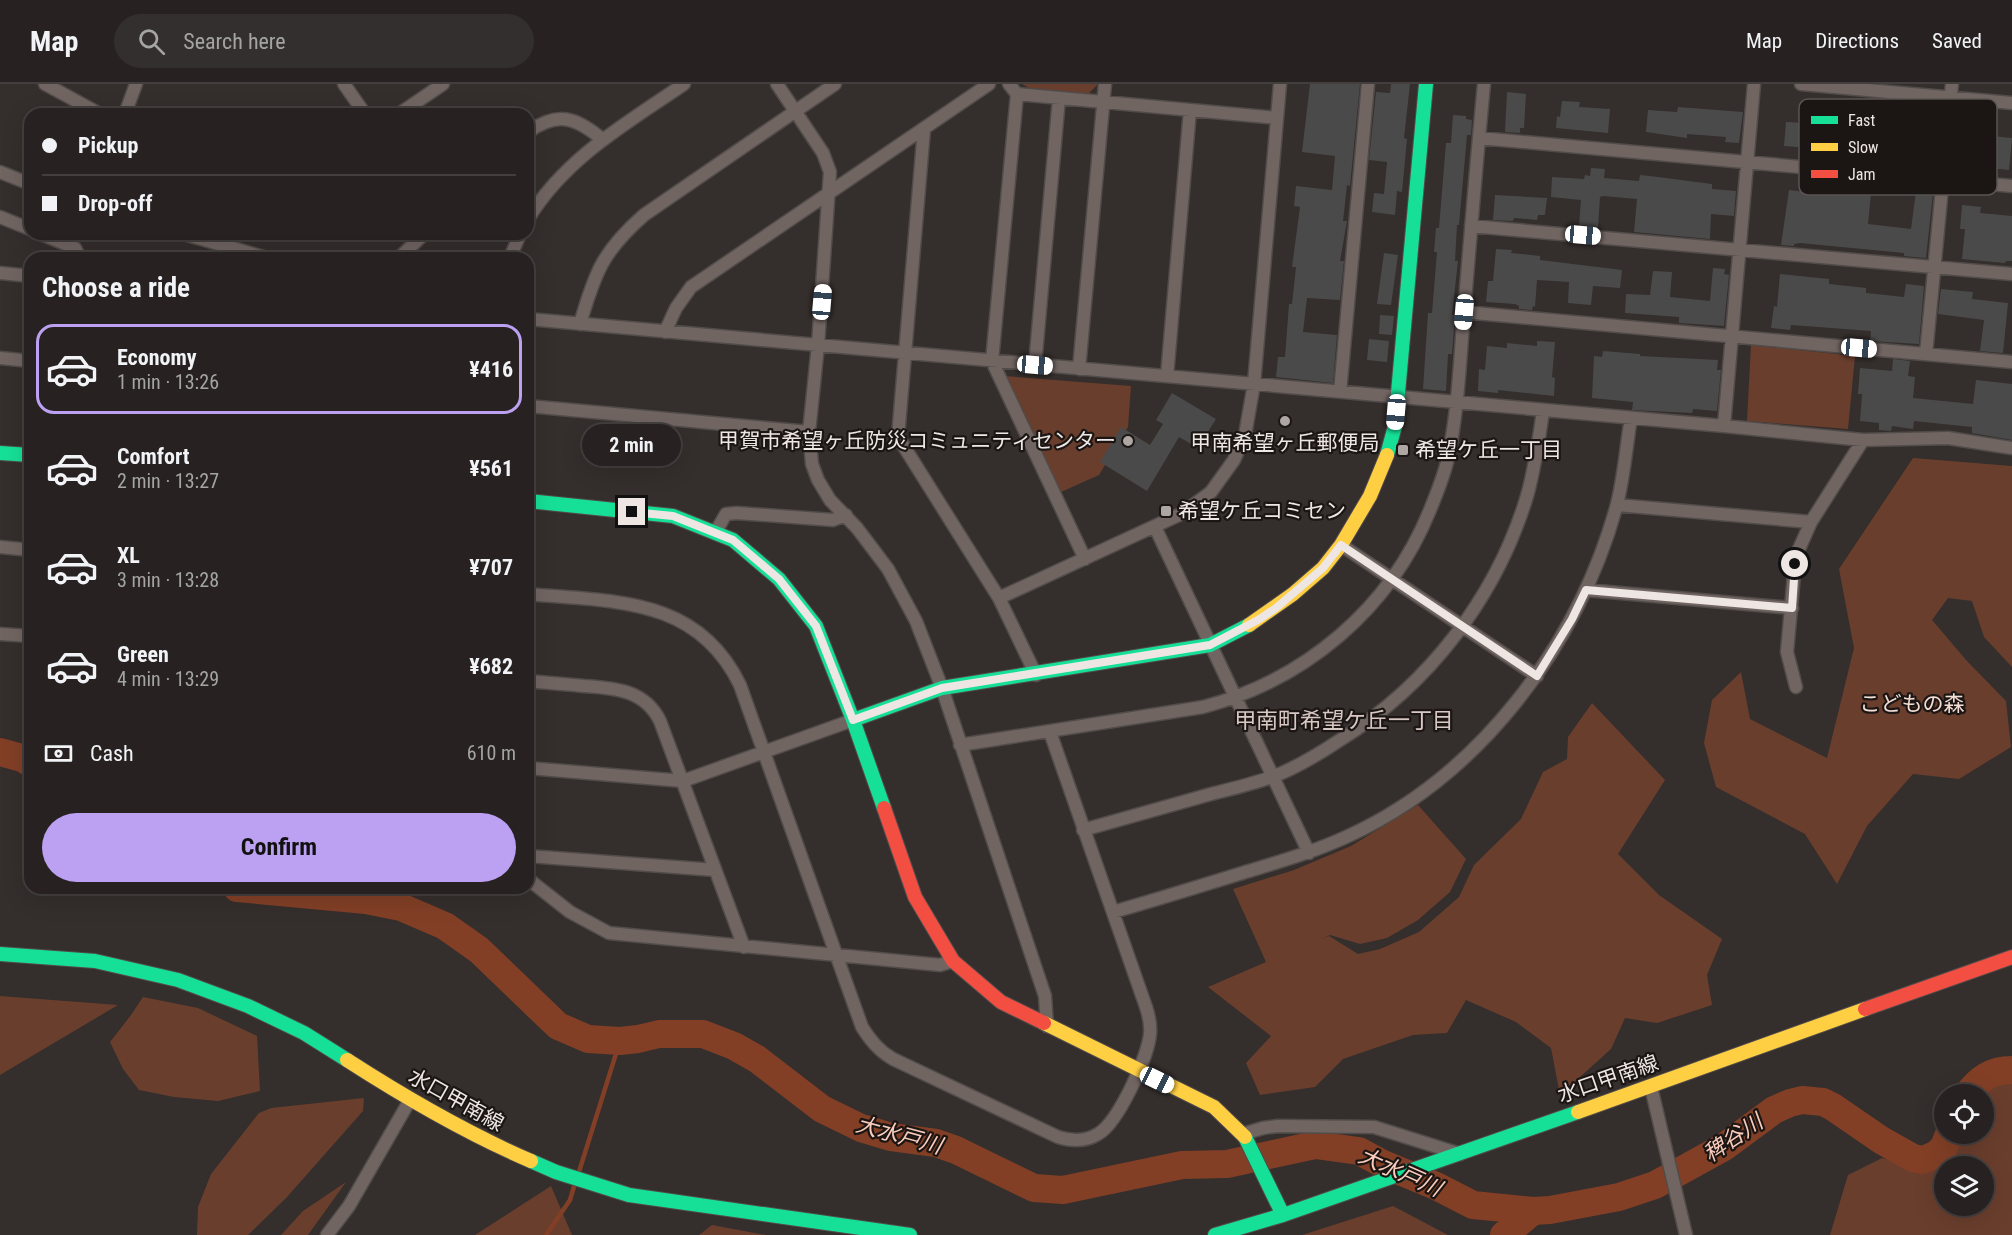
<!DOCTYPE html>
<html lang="en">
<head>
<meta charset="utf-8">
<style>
	:root { --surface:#272221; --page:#332f2e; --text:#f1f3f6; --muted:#a4a4a5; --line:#433f3f; --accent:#bca0f2 }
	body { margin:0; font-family:"Roboto Condensed","Noto Sans JP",sans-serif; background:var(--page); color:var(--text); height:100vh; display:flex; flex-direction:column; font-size:22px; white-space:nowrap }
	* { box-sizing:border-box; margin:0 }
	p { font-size:20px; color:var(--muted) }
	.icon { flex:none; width:33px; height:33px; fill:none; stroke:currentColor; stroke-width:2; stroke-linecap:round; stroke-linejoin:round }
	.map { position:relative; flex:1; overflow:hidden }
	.side { position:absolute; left:24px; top:168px; width:510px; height:642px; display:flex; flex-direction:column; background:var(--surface); border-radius:18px; box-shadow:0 6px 24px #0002,0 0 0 2px var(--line) }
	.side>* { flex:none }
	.top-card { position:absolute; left:24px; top:24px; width:510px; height:132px; border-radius:18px; box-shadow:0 6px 24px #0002,0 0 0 2px var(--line); display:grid; align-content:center; height:132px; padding:0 18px; background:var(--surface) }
	.buttons { position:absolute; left:1934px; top:1000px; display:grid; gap:12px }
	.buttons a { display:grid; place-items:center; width:60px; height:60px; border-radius:50%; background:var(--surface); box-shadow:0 6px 24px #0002,0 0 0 2px var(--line); font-size:30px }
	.end { position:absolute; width:27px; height:27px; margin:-14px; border:8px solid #eee6e3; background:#111; box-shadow:0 0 0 3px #111 }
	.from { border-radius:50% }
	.bubble { position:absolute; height:42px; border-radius:21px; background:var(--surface); box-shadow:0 6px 24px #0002,0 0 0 2px var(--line); font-size:20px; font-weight:700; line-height:42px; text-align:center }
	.car { position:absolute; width:18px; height:36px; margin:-18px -9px; border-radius:8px; box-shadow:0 0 4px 2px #0007; background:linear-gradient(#fff 24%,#345 0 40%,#fff 0 76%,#345 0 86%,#fff 0) }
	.top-card b { display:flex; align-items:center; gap:21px; height:57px; font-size:22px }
	.top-card b+b { border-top:2px solid var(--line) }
	.top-card i { width:15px; height:15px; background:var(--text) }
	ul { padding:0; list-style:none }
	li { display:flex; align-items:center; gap:18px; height:90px; margin:0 12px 9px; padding:0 6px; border:3px solid transparent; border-radius:18px }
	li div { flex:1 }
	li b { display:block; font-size:22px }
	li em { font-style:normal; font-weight:700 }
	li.selected { border-color:var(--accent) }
	li>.icon { width:54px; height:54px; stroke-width:1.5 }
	h2 { padding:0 18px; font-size:27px; line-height:72px }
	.pay { display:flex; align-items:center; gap:15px; height:66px; padding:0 18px; font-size:22px }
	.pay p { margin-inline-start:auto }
	.button { display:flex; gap:12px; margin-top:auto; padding:12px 18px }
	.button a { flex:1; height:69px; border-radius:36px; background:var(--accent); color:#111; font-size:24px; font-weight:700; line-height:69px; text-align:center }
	header { display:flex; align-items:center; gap:36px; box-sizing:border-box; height:84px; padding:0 30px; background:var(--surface); border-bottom:2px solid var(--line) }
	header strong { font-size:28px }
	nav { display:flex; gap:33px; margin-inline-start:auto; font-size:21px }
	.search { width:420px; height:54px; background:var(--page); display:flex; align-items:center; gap:15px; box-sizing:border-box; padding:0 21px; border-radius:33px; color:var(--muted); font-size:22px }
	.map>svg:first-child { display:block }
	.green { fill:#6a3e2d; fill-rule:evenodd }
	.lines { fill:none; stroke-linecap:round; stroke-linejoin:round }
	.stream { stroke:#823f26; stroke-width:4.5 }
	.river { stroke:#823f26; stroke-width:28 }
	.building { fill:#4b4a4b }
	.street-casing { stroke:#514c4a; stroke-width:15 }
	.fast-casing { stroke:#514c4a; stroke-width:16 }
	.slow-casing { stroke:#514c4a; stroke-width:16 }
	.jam-casing { stroke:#514c4a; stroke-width:16 }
	.street { stroke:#716562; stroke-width:12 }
	.fast { stroke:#16e098; stroke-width:14 }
	.slow { stroke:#ffcf43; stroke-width:14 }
	.jam { stroke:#f24e42; stroke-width:14 }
	.route { stroke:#eee6e3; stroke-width:8 }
	.poi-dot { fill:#ada6a3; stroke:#1b1614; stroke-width:2 }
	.labels { text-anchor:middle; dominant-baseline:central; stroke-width:4.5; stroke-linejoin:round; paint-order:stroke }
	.poi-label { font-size:21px; fill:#eee6e3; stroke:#1b1614; text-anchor:start }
	.park-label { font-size:21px; fill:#f3ddd4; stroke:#1b1614 }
	.street-label { font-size:21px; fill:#eee6e3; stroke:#1b1614 }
	.neighbourhood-label { font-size:22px; fill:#d8c8c3; stroke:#1b1614 }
	.water-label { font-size:22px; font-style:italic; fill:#f9ccbc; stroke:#1b1614 }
	.key { fill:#1b1614; stroke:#5a5452; stroke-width:1.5 }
	.key-label { font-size:16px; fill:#eee6e3 }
</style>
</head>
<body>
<header>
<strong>Map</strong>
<div class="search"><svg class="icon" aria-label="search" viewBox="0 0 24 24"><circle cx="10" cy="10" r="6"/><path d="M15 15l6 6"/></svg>Search here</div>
<nav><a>Map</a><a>Directions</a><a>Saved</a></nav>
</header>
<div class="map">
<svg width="2012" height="1151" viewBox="0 0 2012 1151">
	<rect width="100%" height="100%" fill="#342e2c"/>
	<path class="green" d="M1022,0h76l-10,10 -59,-6z
		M1751,261l104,11 -7,73 -101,-8z
		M1004,292l127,10 -3,41 -29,48 -38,17z
		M1913,374l99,8v201l-28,-30 -12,-36 -24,-3 -16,22 35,41 39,40 5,46 -52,32 -46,-5 -46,52 -30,58 -32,-50 -89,-47 -12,-44 8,-43 29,-28 9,47 77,39 27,-110 -15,-79z
		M1592,619l73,77 -47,74 41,41 63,44 -15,36 5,30 -55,18 -32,-5 -14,31 -51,46 -9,-47 -35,-26 -50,-22 -19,33 -34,2 -70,24 -28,28 -55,8 -14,-32 25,-27 -63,-49 58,-25 -33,-73 61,-19 57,-24 67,-41 48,54 -16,33 -32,28 -31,18 -27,6 -30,-9 -9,4 8,-3 29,18 22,-5 39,-17 40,-35 15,-32 47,-46 22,-47 24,-13 1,-22z
		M0,912l118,9 -118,70z
		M143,913l55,11 59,28 3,55 -42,10 -44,-4 -35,-7 -16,-21 -13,-27 21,-27z
		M2012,973v178h-182l18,-60 34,-17 43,11 35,-30 3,-5h20v-39h-3zM1944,1083h39v39h-39z
		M364,1014l-1,13 -76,86 -39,38h-51l1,-28 13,-33 48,-61 12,-5z
		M346,1098l-38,53h-27l22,-24z
		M551,1102l21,49h-97z
		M1393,1122l55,29h-146z
		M712,1141l54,10h-67z"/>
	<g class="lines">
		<path class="stream" d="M578,1091l42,-134
			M546,1151l24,-35 5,-17"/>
		<path class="river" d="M0,668l22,6 8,5
			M237,804l129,12 35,7 44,19 34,24 79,76 30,13 32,2 18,-2 21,-5h44l31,12 23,13 65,50 39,19 30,9 45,6 20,7 78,38 29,2 119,-25 45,-1 88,-19 44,6 24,13 53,22 37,19 60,6 17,-1 69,-13 36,-12 69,-38 50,-37 16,-7 12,-3 21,2 10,5 48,33 32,18 10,2 14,-6 7,-7 5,-13
			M1967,1011c12,-16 24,-25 45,-25
			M1504,1151l29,-24"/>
	</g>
	<path class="building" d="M1310,0h50l-10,102 -3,-1 -4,36h4l-7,40h4l-4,39 -33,-2 -4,34 34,3 -4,48 -57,-6 2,-20h7l4,-53h3l4,-37h-4l8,-60 -6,-1 2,-20 36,4 3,-34 -33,-4z
		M1391,0h19l-6,54 3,1 -5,53 -5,-1 -2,24 -23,-3 2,-19 10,1 3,-32 -18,-2 7,-68 14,1z
		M1507,8l19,2 -2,34h-4v5l-15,-1z
		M1562,17l18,1 -1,5 31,2 -2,24 -52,-5 1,-12 3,1z
		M1678,23l65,5 -4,31 -14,-1 1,-5 -39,-3v4l-41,-6 2,-22 29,2z
		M1453,31l13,1v3l6,1 -1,15h-4l-8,90h-2l-2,36h3l-6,54h3l-3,39h-4l-2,37 -23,-2 5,-76h4l5,-61h-3l2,-24h3l7,-85h5z
		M1786,38l20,1 -1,9 34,3v-6l47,2v5h5l-2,23 -10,-1v5l-70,-7 1,-8 -26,-2z
		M1992,52l20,2 -3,32 -28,-3 -1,4 -18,-2 3,-30 26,2z
		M1591,84l14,1 -1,9 35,3 1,-6 18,2 54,7v5l24,2 -2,25 -23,-2 -1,25 -76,-7 3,-33 -34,-3 -3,1 -2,31 -19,-2 2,-26 -30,-3 1,-20 32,2 1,-4 5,1z
		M1789,106l32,4v-3l33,3v-3l17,2 -3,31 43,5 5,-38 17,2 -7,65 -22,-2v-3l-104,-10 -6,1v2l-13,-1z
		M1495,111l52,3 -2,17h-7l-1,5 -23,-2 -1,3 -20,-1z
		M1962,121l19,2 -1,6 32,3v45h-6l-1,2 -43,-4 3,-30h-5z
		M1496,165l16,1 -1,3 29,3v4l82,10 -2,18 -27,-2 -2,19 -23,-2 1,-21 -32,-2 -2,27 -2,-1 -1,4 -13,-1v-3l-4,-2 -29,-2 2,-21h5z
		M1384,169l14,2 -7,50 -14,-1z
		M1713,184l12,1 -1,5 5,1 -5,51 -45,-3v-6l-54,-4 1,-19 24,1 3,-24 19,1 -2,25 40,4z
		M1780,190l49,5v5l37,4v5l38,4 2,-13 18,2 -5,58 -49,-3 1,-10 -80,-6 -1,5 -19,-2 3,-22 3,1z
		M1941,205l32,3 -1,7 36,4 -5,50 -23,-2 4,-31 -46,-6z
		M1380,231l14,1 -2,19 -13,-1z
		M1369,255l20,2 -2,21 -20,-2z
		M1537,257l18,1 -3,35 3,1 -1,18 -56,-6v3l-20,-2 1,-22 6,1 2,-24 20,2v-5l30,3z
		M1603,267l37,3v2l78,4 -1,10h4l-4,41 -24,-2 -1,4 -60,-3 1,-8 -41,-4 2,-42 8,1z
		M1893,275l17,2 -2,15 7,1 -2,21 60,6 3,-24 36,4v56l-40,-7v-6l-58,-6 -1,8 -21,-3 -1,5 -12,-1v-7l-19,-2 2,-27h-4l2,-26 32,3z
		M1172,309l44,26 -18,29 -19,-11 -32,54 -47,-29 21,-35 29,18 13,-21 -7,-4z"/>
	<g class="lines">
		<g class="street-casing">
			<path id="street" d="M45,0l55,30
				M344,0l21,30
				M777,0l46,69 7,19 -12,173 -9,87 3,32 6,16 12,20 27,28 31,41 28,52 26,67 103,308 2,30
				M1009,0l8,10 260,24
				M1801,0l211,19
				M1017,10l-25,267 93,198
				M125,30l11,-30
				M399,30l44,-30
				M924,45l-26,308 101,161 37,77
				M528,48c30,-21 48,-15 75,8
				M1479,54l533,48
				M0,88l30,12
				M0,133l30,12
				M528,135c37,-61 99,-96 156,-135
				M1471,142l541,48
				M41,150l34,14 5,10
				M184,150l83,24
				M399,174l25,-24
				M510,174l10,-24
				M0,189l30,3
				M1464,228l548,50
				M528,235l1196,107 139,14 85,-2 64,10
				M580,240c15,-52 23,-73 64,-109l191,-131
				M665,248l11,-24 15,-21 298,-203
				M1926,270l26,-270
				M0,274l30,3
				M1035,281l24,-267
				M1079,285l26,-285
				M1167,292l23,-266
				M1340,308l28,-308
				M528,322l281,26
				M1724,342l30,-342
				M1617,421l194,17
				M1155,443l154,326
				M715,449l11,-19 11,-1 96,7 13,-5
				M1341,461l196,131
				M0,463l30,3
				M1586,506l206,18
				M528,510c85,8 169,2 212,91l122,342c9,14 17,24 31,32l165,78c13,4 27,5 40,-3 20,-11 50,-77 52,-100 1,-10 -1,-18 -4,-27l-96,-275
				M999,514l182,-84 30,-22 23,-32 11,-25 9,-51 26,-300
				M0,550l30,2
				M528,597c19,2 37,3 56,5 31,2 61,4 76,35l84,226
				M1796,603l-9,-35 8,-88 4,-15 12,-27 52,-82
				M960,661l243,-38c102,-27 187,-98 227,-197 7,-17 14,-34 18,-52 11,-51 12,-105 17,-157 6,-72 12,-145 19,-217
				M528,684l155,13 170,-61
				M1083,746c43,-12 85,-24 128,-36 20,-5 41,-10 61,-17 24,-9 47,-23 68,-37 89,-55 157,-144 187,-244 8,-28 12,-57 16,-85
				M528,772l187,14
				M528,795l42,33 39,21 331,32 13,-4
				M1113,828c42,-12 84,-25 126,-38 36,-11 72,-21 107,-37 133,-60 231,-191 270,-329 8,-29 10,-61 15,-90
				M1651,1003l35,148
				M1243,1050l20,-6 15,-2 96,1 86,27
				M327,1151l22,-29 61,-106"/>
		</g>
		<g class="fast-casing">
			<path id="fast" d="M0,369l30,2
				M1387,371l8,-29 31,-342
				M528,417l145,15 60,24 46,39 37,47 37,94 31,88
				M853,636l89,-32 268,-43 39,-20
				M0,870l95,7 83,19 70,26 56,27 43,27
				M1245,1053l38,78
				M531,1077l25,11 73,23 281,40
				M1215,1151l68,-20 295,-103"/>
		</g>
		<g class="slow-casing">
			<path id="slow" d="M1249,541l44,-31 30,-26 18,-23 29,-49 17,-41
				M1044,939l170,84 31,30
				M347,976c59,38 119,73 184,101
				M1578,1028l287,-103"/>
		</g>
		<g class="jam-casing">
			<path id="jam" d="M884,724l31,89 38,64 48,41 43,21
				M1865,925l147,-52"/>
		</g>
		<use href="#street" class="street"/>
		<use href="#fast" class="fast"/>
		<use href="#slow" class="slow"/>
		<use href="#jam" class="jam"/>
	</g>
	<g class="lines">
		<path class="route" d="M632,428l41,4 60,24 46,39 37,47 37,94 89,-32 268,-43 48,-25 18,-12 47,-40 18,-23 196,131 35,-57 14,-29 206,18 3,-44"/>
	</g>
	<g class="poi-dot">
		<circle cx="1285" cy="337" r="6"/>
		<circle cx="1128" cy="357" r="6"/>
		<rect x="1397" y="360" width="12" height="12" rx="3"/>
		<rect x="1160" y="421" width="12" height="12" rx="3"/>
	</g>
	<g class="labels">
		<g class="poi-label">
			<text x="1116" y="357" text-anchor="end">甲賀市希望ヶ丘防災コミュニティセンター</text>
			<text x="1285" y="359" text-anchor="middle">甲南希望ヶ丘郵便局</text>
			<text x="1415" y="366">希望ケ丘一丁目</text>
			<text x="1178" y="427">希望ケ丘コミセン</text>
		</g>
		<g class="park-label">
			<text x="1912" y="620">こどもの森</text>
		</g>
		<g class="street-label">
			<text transform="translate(1608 995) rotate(-19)">水口甲南線</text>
			<text transform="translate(456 1016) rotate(29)">水口甲南線</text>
		</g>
		<g class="neighbourhood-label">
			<text x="1344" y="636">甲南町希望ケ丘一丁目</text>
		</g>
		<g class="water-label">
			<text transform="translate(899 1051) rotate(15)">大水戸川</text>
			<text transform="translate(1733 1054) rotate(-34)">稗谷川</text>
			<text transform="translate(1400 1088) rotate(24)">大水戸川</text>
		</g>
	</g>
	<rect x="1799" y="15" width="198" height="96" rx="9" class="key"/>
	<rect x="1811" y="32" width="27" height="8" fill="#16e098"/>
	<rect x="1811" y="59" width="27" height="8" fill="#ffcf43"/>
	<rect x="1811" y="86" width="27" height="8" fill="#f24e42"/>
	<g class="key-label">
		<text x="1848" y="42">Fast</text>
		<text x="1848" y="69">Slow</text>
		<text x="1848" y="96">Jam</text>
	</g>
</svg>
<div class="buttons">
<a><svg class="icon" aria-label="locate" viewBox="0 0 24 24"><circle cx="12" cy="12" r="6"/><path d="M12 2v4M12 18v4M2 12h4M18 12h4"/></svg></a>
<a><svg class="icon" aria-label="layers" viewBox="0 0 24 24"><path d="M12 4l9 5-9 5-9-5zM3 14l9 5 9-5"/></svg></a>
</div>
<i class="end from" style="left:1795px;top:480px"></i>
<i class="end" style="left:632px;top:428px"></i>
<div class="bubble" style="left:582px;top:340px;width:99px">2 min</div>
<i class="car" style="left:1583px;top:151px;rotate:95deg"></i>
<i class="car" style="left:822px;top:218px;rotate:5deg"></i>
<i class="car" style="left:1464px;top:228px;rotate:185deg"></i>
<i class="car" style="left:1859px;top:264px;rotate:95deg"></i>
<i class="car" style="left:1035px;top:281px;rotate:95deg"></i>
<i class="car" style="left:1396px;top:328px;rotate:185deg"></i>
<i class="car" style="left:1157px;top:996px;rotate:116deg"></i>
<div class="top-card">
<b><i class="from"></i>Pickup</b>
<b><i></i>Drop-off</b>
</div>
<section class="side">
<h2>Choose a ride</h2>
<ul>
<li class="selected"><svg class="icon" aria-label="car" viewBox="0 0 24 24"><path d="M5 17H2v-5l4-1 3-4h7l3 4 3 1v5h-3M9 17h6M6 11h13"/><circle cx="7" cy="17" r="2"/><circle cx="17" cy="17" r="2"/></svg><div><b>Economy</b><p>1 min · 13:26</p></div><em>¥416</em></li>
<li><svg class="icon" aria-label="car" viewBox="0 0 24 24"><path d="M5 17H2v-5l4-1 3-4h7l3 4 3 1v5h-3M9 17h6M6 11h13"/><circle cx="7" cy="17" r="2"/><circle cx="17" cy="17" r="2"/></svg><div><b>Comfort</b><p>2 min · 13:27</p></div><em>¥561</em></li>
<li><svg class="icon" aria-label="car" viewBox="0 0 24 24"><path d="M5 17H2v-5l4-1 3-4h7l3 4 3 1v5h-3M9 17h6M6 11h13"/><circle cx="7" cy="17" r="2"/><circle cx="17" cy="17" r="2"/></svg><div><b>XL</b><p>3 min · 13:28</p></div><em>¥707</em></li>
<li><svg class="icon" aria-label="car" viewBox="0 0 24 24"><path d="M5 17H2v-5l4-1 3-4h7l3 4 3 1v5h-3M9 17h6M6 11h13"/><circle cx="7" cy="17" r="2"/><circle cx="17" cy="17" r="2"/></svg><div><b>Green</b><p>4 min · 13:29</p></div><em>¥682</em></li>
</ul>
<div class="pay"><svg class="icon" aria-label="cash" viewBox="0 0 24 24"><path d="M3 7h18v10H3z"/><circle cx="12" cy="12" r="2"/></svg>Cash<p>610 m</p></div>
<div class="button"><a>Confirm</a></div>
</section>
</div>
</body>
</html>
